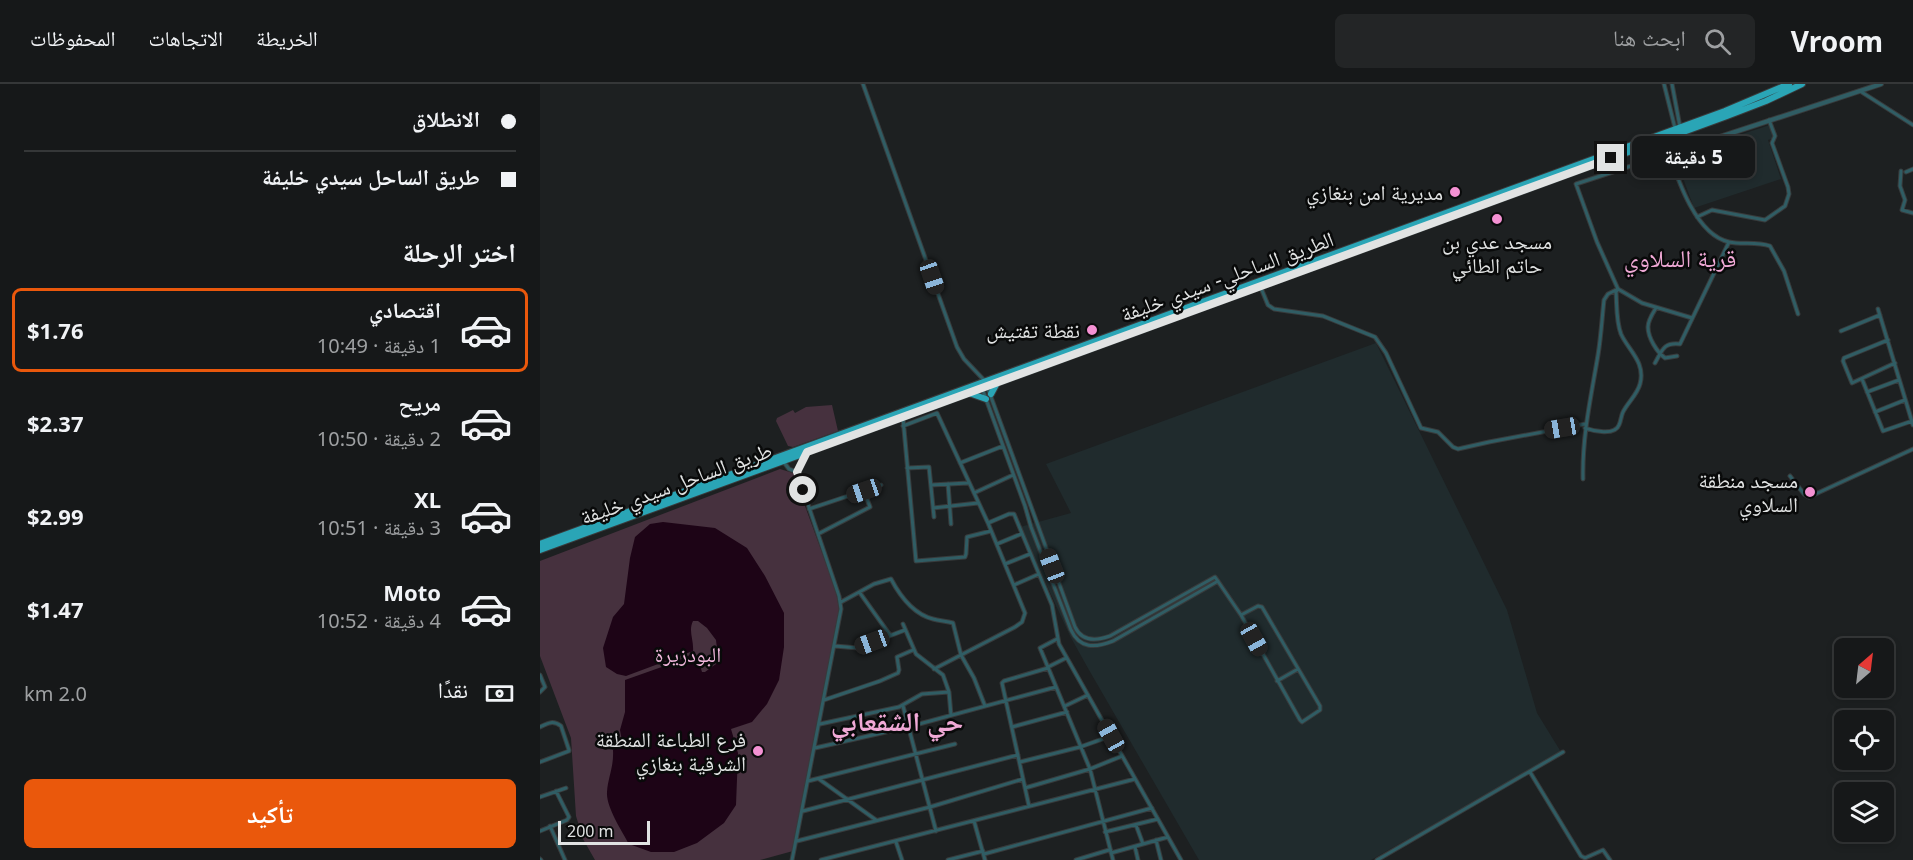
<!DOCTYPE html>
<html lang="ar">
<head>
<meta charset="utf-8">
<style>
	:root { --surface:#161819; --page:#232526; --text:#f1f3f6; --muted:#9ea0a2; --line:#353738; --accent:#ea580c }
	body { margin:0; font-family:"Noto Sans","Noto Naskh Arabic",sans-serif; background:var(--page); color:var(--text); direction:rtl; height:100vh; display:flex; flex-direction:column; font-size:22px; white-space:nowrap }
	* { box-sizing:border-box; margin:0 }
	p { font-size:20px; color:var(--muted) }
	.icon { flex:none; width:33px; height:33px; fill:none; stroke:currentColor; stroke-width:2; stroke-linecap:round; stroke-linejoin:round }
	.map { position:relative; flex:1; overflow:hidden; direction:ltr }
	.drawer { display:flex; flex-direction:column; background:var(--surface); width:540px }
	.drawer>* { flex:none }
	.guide { display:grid; align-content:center; height:132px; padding:0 24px; background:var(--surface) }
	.needle { width:39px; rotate:28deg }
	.controls { position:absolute; left:1294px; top:554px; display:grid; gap:12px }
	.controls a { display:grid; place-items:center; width:60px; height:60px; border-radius:9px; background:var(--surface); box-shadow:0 3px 9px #0003,0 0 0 2px var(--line); font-size:30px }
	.scale { position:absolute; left:18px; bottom:15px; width:92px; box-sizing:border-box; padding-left:6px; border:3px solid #e1e3e3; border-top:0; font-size:16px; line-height:21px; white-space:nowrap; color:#e1e3e3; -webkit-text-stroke:4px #090a0a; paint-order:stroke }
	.end { position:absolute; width:27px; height:27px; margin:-14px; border:8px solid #e1e3e3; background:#111; box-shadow:0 0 0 3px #111 }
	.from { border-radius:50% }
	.bubble { position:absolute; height:42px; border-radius:9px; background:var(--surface); box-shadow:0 3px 9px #0003,0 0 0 2px var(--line); font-size:20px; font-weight:700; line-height:42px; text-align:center; direction:rtl }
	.car { position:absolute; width:18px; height:36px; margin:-18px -9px; border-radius:8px; box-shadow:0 0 4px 2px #0007; background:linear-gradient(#222 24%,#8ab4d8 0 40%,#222 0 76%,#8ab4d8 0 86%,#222 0) }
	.guide b { display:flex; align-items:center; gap:21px; height:57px; font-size:22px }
	.guide b+b { border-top:2px solid var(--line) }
	.guide i { width:15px; height:15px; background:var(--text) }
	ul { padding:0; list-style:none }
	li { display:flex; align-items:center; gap:18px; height:84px; margin:0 12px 9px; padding:0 12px; border:3px solid transparent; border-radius:9px }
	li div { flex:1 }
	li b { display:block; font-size:22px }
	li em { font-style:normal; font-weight:700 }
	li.selected { border-color:var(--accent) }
	li>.icon { width:54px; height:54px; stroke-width:1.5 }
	h2 { padding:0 24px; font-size:27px; line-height:72px }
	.pay { display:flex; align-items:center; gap:15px; height:66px; padding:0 24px; font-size:22px }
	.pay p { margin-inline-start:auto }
	.button { display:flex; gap:12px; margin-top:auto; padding:12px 24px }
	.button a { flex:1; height:69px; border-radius:9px; background:var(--accent); color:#fff; font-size:24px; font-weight:700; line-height:69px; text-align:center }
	header { display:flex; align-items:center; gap:36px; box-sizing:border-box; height:84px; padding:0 30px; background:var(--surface); border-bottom:2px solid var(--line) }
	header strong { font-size:28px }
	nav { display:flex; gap:33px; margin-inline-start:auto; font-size:21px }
	.search { width:420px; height:54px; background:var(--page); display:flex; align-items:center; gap:15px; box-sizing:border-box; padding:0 21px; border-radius:9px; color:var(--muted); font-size:22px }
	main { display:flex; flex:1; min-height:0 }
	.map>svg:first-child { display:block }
	.built { fill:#202b2d }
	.green { fill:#46313e }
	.water { fill:#1d0416 }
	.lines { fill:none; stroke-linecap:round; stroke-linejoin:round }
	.minor-casing { stroke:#383b3c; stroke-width:5 }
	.tertiary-casing { stroke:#383b3c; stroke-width:6 }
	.trunk-casing { stroke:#383b3c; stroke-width:8 }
	.minor { stroke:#305d64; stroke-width:3 }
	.tertiary { stroke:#305d64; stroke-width:4 }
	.trunk { stroke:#2aa5b6; stroke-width:6 }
	.route { stroke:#e1e3e3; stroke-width:8 }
	.poi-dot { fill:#f491d3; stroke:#090a0a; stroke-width:2 }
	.labels { text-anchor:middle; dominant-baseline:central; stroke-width:5; stroke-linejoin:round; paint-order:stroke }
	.poi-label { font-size:21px; fill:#e1e3e3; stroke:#090a0a; text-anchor:end }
	.street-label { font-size:21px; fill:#e1e3e3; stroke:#090a0a }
	.park-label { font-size:21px; fill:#f1b7dc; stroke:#090a0a }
	.quarter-label { font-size:24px; fill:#f0a9d6; stroke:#090a0a }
	.district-label { font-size:27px; font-weight:bold; fill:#f0a9d6; stroke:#090a0a }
</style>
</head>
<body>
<header>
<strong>Vroom</strong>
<div class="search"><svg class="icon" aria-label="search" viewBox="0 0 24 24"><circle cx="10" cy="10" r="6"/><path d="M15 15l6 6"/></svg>ابحث هنا</div>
<nav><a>الخريطة</a><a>الاتجاهات</a><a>المحفوظات</a></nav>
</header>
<main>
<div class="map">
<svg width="1373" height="776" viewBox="0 0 1373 776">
	<rect width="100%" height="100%" fill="#1d2021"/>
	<path class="built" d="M1230,41l4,13 -6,2 13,39 -87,29 -19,-52z
		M836,259l131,267 30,103 24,39 -190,108h-172l-110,-190 -19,-34 -50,-109 51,-14 -25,-49z"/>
	<path class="green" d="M292,321l6,26 -45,16 -5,-1 -12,-25 1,-3 16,-8 2,3 11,-6z
		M240,385l13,4 43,118 3,18 -46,242 -33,9h-165l-12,-21 -7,-23 -5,-78 -31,-82v-95z"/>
	<path class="water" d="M123,438l52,6 32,20 18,28 19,37v34l-5,33 -12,24 -15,18 -21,7 7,24 -2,52 -12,18 -27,20 -23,9h-23l-22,-8c-7,-13 -23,-37 -22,-52 1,-15 7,-25 6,-42l9,-9 -2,-11 5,-18v-32l48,-17 19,-9 6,5 4,13h3l11,-8 2,-7 -2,-17 -9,-12 -9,-7h-5c-5,10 1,19 0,30l-67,25 -9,-2 -11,-7 -3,-19 10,-31 11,-13 6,-46 5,-21 15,-13z"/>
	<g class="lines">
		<g class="minor-casing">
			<path id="minor" d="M323,0l94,263 7,12 20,21
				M1124,0l11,44
				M1132,0l8,43
				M1320,7l53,34
				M1129,69c9,27 27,82 60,89 13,3 27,-1 41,4l14,25 14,43
				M1361,87l-1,15 5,14 -3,10 11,3
				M1366,88l7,-3
				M1157,133l15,-7 53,10 20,-14 4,-12 -1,-7 -16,-44 3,-7 -6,-16
				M721,204l7,17 6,4 49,7 52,21 11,16 35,75 17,4 15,15 5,2 31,-7 96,-18
				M1078,205l24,14 50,15
				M1116,224c-3,5 -8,12 -8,19 0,11 9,25 17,31l12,-2
				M1338,225l35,116
				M1301,247l39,-16
				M1348,256l-44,18 -1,3 9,22 43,-20
				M1115,279c7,-12 8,-21 25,-19l49,-102
				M1322,295l21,52 29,-10
				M447,302l88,241c7,15 21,14 35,9l105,-59 26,38 59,105 2,2 18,-12v-4l-58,-99 -4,-1 -17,9
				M442,304l43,118 6,21 40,103c9,19 24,18 42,11l105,-60
				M1327,308l32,-12
				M1335,328l30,-12
				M363,334l13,143 49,-4 1,-3 1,-17 24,-6
				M363,342l34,-13 51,110 37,90 -3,9 -7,5 -81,42
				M1045,344c8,3 30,8 34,-3 2,-4 2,-9 4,-13 5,-10 14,-17 17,-28 6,-22 -12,-34 -19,-50 -5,-13 -4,-28 -5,-42l2,-3 -21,-47 -21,-58 110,-36
				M243,377l6,8 8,3
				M420,379l43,-17
				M367,384l22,-1 5,50
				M1250,392l14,18 5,3 104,-48
				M1043,395c-1,-43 8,-82 15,-124 3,-18 4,-37 6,-55l4,-6 8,-4
				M408,400l3,40
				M391,401l37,-2
				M434,409l39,-18
				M393,424l45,-5
				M269,425l72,-24
				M448,439l21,-9h5l38,91 7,39 122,216
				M278,450l52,-27 -6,-16
				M457,460l24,-10
				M465,480l25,-10
				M474,501l25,-11
				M320,509l30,42
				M301,518l33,-18 17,-5c9,17 22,35 42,40 7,2 13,2 20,4l8,32 13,23 11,28
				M363,540l13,30 27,21 6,17 2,23
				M517,555l-17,9 50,121 23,91
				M295,562l23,2 47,-18
				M508,583l18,-9
				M0,591l5,12 -5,5
				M737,597l21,-12
				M284,616l56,-19 18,-8 1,-3 -2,-13 16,-7
				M363,622l33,125
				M525,622l23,-11
				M280,640l79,-17 23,-13 27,-2
				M0,643c8,-4 13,-7 21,-1l8,24v1l-29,11
				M472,643l55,-15
				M275,664l93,-21 148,-40
				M480,678l60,-15 31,-11
				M990,688l51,84 4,2 18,-8 7,10
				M279,695l57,41
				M268,697l147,-37
				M485,704l65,-19 32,-13
				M0,713l26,-9
				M489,722l-27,-123 2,-2 44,-13
				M263,727l215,-56
				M434,737l11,39
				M596,741l7,19
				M10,742l15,34
				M0,747l27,-11 2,-3 -13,-26
				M565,748l53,-13
				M616,756l5,20
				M257,757l133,-34 93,-28
				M356,758l6,18
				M595,763l3,13
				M571,769l57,-16
				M444,770l168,-46
				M0,775l1,1
				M252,776l49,-251 -2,-13 -42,-124 8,-16
				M281,776l314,-81
				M408,776l35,-9
				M536,776l33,-10
				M837,776l186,-108"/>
		</g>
		<g class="tertiary-casing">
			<path id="tertiary" d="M1141,48l5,16 195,-64"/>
		</g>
		<g class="trunk-casing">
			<path id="trunk" d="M1132,51l10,7
				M429,309l17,6
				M451,310l6,-11
				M0,460l1185,-433 64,-27
				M0,466l1187,-434 39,-15 36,-17"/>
		</g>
		<use href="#minor" class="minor"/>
		<use href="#tertiary" class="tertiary"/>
		<use href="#trunk" class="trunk"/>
	</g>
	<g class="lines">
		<path class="route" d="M263,406l-6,-18 10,-20 804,-294"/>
	</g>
	<g class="poi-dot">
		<circle cx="915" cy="108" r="6"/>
		<circle cx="957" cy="135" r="6"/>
		<circle cx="552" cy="246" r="6"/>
		<circle cx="1270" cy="408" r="6"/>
		<circle cx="218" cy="667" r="6"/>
	</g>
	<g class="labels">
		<g class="poi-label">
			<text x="903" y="108">مديرية امن بنغازي</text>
			<text x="957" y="157" text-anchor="middle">مسجد عدي بن<tspan x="957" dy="24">حاتم الطائي</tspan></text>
			<text x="540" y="246">نقطة تفتيش</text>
			<text x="1258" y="396">مسجد منطقة<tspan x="1258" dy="24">السلاوي</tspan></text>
			<text x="206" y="655">فرع الطباعة المنطقة<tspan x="206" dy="24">الشرقية بنغازي</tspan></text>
		</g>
		<g class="street-label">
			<text transform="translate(687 192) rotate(-20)">الطريق الساحلي- سيدي خليفة</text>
			<text transform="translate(136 399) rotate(-20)">طريق الساحل سيدي خليفة</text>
		</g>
		<g class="park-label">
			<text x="148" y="570">البودزيرة</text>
		</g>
		<g class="quarter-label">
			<text x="1140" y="173">قرية السلاوي</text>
		</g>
		<g class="district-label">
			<text x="357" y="636">حي الشقعابي</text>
		</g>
	</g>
</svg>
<div class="controls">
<a><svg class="needle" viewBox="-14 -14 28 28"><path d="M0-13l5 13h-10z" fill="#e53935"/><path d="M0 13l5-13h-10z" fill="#9ea0a2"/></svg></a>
<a><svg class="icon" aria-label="locate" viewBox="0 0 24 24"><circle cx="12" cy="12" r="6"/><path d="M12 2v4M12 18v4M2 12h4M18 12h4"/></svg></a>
<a><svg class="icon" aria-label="layers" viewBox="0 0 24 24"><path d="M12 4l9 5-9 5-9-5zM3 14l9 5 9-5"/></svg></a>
</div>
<div class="scale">200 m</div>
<i class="end from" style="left:263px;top:406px"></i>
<i class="end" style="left:1071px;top:74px"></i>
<div class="bubble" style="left:1092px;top:52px;width:123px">5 دقيقة</div>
<i class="car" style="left:392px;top:193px;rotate:161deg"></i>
<i class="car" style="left:1022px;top:344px;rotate:260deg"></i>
<i class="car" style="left:324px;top:407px;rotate:251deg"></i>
<i class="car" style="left:512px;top:482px;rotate:339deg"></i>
<i class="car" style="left:714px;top:555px;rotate:151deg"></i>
<i class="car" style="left:332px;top:558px;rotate:250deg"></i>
<i class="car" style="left:571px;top:652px;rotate:331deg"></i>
</div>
<section class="drawer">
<div class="guide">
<b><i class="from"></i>الانطلاق</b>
<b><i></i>طريق الساحل سيدي خليفة</b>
</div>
<h2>اختر الرحلة</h2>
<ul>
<li class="selected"><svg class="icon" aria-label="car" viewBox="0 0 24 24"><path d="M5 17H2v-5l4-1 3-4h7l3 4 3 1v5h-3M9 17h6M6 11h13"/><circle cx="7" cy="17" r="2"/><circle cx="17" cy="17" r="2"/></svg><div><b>اقتصادي</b><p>1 دقيقة · 10:49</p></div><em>$1.76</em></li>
<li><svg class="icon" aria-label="car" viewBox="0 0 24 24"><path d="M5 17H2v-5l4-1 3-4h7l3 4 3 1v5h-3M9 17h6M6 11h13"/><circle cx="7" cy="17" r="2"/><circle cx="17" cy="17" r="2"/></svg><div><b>مريح</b><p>2 دقيقة · 10:50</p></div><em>$2.37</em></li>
<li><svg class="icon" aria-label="car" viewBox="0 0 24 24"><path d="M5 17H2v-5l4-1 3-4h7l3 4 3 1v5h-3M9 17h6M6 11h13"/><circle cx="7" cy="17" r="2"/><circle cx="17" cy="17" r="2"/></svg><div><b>XL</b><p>3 دقيقة · 10:51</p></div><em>$2.99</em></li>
<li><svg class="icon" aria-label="car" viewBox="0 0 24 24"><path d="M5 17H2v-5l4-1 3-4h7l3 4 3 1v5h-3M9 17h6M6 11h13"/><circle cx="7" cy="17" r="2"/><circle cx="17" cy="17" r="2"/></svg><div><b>Moto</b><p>4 دقيقة · 10:52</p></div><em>$1.47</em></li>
</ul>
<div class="pay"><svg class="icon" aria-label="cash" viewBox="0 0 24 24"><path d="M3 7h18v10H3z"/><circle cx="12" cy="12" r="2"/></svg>نقدًا<p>2.0 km</p></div>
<div class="button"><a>تأكيد</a></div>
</section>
</main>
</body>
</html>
